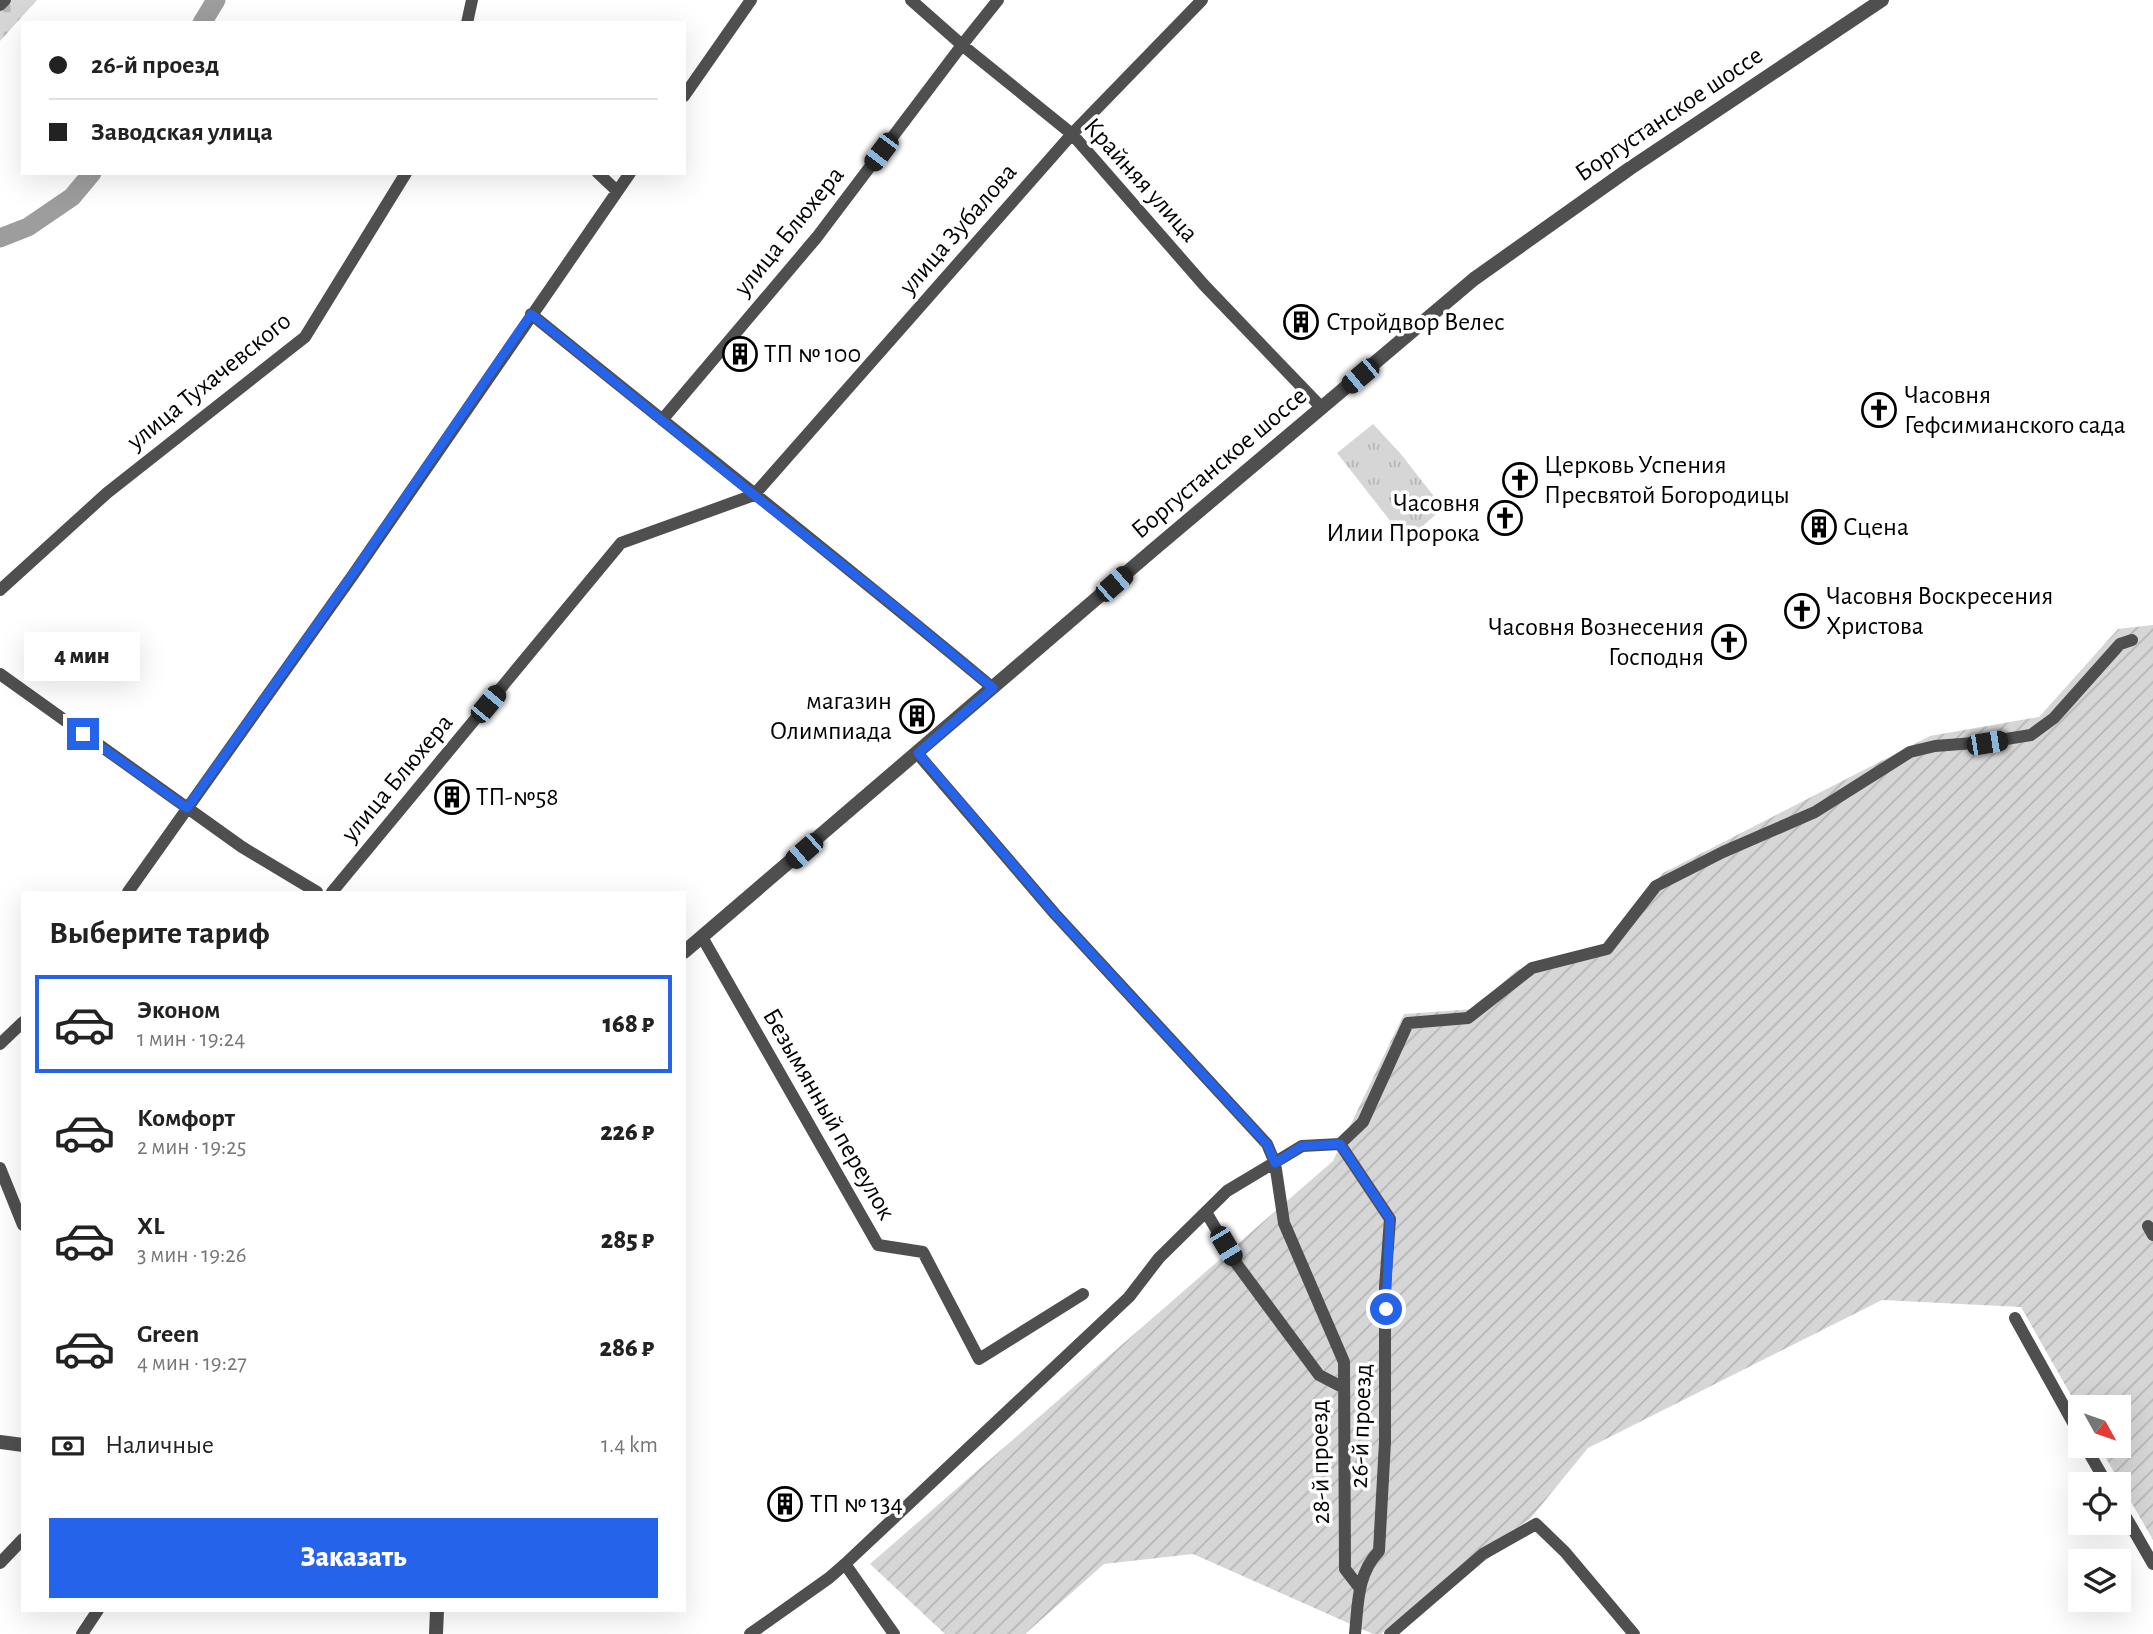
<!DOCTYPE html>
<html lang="ru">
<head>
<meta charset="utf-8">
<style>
	:root { --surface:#fff; --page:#f2f2f2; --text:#222; --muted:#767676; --line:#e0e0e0; --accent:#2563eb }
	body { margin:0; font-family:"Alegreya Sans",sans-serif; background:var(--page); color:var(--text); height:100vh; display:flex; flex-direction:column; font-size:26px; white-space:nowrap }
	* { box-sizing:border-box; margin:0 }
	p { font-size:23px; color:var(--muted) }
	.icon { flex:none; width:38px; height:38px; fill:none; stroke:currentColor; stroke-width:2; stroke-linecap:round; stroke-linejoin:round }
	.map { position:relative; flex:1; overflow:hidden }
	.sheet { position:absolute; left:21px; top:891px; width:665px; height:721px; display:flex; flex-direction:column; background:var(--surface); border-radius:0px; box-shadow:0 7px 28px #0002 }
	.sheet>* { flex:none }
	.top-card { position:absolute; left:21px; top:21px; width:665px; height:154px; border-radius:0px; box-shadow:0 7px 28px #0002; display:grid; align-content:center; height:154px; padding:0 28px; background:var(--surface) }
	.needle { width:46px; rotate:130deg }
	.buttons { position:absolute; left:2068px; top:1395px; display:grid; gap:14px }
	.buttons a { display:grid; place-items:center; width:63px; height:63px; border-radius:0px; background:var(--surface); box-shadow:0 7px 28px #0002; font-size:35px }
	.end { position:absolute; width:32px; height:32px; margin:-16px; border:9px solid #2563eb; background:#fff; box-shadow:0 0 0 4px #fff }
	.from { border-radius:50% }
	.bubble { position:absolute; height:49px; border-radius:0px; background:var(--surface); box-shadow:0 7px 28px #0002; font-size:23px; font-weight:800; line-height:49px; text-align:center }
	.car { position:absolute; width:21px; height:42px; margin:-21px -10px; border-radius:9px; box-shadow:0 0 5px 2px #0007; background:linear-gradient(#222 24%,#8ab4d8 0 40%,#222 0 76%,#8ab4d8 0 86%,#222 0) }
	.top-card b { display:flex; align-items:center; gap:24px; height:66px; font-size:26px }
	.top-card b+b { border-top:2px solid var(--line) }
	.top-card i { width:18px; height:18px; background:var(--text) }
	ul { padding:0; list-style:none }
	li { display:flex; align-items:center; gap:21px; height:98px; margin:0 14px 10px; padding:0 14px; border:4px solid transparent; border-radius:0px }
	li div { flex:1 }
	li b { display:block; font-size:26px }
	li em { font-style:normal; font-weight:800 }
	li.on { border-color:var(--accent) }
	li>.icon { width:63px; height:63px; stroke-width:1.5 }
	h2 { padding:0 28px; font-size:32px; line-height:84px }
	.pay { display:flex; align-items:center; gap:18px; height:77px; padding:0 28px; font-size:26px }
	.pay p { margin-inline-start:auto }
	.action { display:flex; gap:14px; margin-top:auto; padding:14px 28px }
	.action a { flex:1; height:80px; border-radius:0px; background:var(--accent); color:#fff; font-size:28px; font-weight:800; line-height:80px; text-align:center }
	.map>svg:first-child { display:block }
	.grass { fill:url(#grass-tufts) }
	.cemetery { fill:url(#cemetery-stones) }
	.garden { fill:url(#garden-furrows) }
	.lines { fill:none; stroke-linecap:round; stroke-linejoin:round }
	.river { stroke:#9d9d9d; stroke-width:19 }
	.minor { stroke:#4f4f4f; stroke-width:12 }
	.tertiary { stroke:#4f4f4f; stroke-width:14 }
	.route { stroke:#2563eb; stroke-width:9 }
	.labels { text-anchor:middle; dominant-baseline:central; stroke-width:7; stroke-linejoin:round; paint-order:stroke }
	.street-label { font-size:26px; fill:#000; stroke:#fff }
	.poi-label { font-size:26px; fill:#000; stroke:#fff; text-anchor:start }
</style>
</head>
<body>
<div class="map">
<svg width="2153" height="1634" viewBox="0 0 2153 1634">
	<defs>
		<pattern id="grass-tufts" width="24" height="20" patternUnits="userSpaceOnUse" patternTransform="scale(1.75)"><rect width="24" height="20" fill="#d6d6d6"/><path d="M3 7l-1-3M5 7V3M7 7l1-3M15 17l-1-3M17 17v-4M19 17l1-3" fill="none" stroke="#b6b6b6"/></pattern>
		<pattern id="cemetery-stones" width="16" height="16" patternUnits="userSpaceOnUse" patternTransform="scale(1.75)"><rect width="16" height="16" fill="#d6d6d6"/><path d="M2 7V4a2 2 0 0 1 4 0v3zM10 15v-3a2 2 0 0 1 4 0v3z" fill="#b6b6b6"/></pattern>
		<pattern id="garden-furrows" width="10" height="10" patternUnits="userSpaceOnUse" patternTransform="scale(1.75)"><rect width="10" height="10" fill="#d6d6d6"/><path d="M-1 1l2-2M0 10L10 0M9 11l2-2" fill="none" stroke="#b6b6b6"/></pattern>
	</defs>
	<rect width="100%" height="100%" fill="#fff"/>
	<path class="grass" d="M1373,424l27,29 43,55 -37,33 -69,-88z"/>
	<path class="cemetery" d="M0,0h37l-37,41z"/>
	<path class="garden" d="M2153,625v915l-54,-94h20v-39h-38v6l-60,-106 -139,-7 -294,148 -58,71 -52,33 -97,82h-8l-180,-80 -89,10 -79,70h-80l-75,-70 463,-403 71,-147 70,-5 43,-39 87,-24 59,-73 267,-137 109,-19 79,-88z"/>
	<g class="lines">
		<path class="river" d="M202,23l14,-23
			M0,238l28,-11 44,-30 20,-24"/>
		<path class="minor" d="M911,0l51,45 110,89 132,151 118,123
			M0,5l5,-5
			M467,23l5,-23
			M684,96l67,-96
			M598,173l19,18
			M531,314c154,125 310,247 462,374
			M662,420l155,-183 145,-192 36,-45
			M0,590l107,-97 198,-156 101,-164
			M0,674l242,173 75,45
			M917,753l138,161 212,230 8,19 9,60 60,139 1,207 14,18
			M128,892l225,-317 277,-402
			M332,892l289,-349 133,-48 318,-361 130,-134
			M702,937l176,308 45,7 56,107 104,-65
			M0,1044l23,-22
			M1340,1144l50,75 -5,68v155l-6,109c-22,23 -21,53 -24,83
			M0,1168l23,57
			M1206,1212l30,51 83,112 25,13
			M2148,1226l5,9
			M2015,1318l66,119
			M2085,1446l22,38
			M2119,1505l34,59
			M0,1563l23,-24
			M845,1564l49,70
			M82,1634l16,-24
			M750,1634l79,-56 16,-14 284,-267 30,-39 68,-67 75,-45 38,-2 23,-22 45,-99 60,-5 64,-50 75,-19 49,-63 67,-34 92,-40 95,-60 25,-6 52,-4 44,-7 23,-17 66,-74 12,-4
			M1390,1634l93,-80 53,-30 29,28 69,82"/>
		<path class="tertiary" d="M684,952l469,-402 321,-271 155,-110 253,-169
			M0,1442l23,3
			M436,1634l1,-24"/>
	</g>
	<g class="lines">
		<path class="route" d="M83,734l104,74 165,-233 179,-261 223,181 134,106 105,87 -75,65 137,161 212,230 8,19 27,-17 38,-2 50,75 -4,90"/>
	</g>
	<defs>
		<g id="building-ring" transform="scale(1.75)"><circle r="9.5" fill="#fff" stroke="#000" stroke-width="1.5"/><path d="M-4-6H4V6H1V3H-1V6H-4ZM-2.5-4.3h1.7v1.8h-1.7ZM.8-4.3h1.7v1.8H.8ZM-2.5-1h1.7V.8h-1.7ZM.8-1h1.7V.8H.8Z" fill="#000"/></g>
		<g id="church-ring" transform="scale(1.75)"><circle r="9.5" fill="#fff" stroke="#000" stroke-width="1.5"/><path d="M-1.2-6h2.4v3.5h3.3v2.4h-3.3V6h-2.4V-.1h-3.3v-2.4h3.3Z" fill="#000"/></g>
	</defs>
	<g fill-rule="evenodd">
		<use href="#building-ring" x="1301" y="322"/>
		<use href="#building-ring" x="740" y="354"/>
		<use href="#church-ring" x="1879" y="410"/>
		<use href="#church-ring" x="1520" y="480"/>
		<use href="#church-ring" x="1505" y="518"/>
		<use href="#building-ring" x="1819" y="527"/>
		<use href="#church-ring" x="1802" y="611"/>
		<use href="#church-ring" x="1729" y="642"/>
		<use href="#building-ring" x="917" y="716"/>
		<use href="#building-ring" x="452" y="797"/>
		<use href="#building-ring" x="785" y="1504"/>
	</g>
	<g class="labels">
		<g class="street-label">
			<text transform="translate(1669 114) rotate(-34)">Боргустанское шоссе</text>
			<text transform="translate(1141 180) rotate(48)">Крайняя улица</text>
			<text transform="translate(958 229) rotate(-49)">улица Зубалова</text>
			<text transform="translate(789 231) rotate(-51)">улица Блюхера</text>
			<text transform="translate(209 381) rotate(-39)">улица Тухачевского</text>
			<text transform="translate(1219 463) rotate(-40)">Боргустанское шоссе</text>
			<text transform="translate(397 778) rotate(-50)">улица Блюхера</text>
			<text transform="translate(829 1114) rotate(60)">Безымянный переулок</text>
			<text transform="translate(1361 1426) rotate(-88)">26-й проезд</text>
			<text transform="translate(1320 1462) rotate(-91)">28-й проезд</text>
		</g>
		<g class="poi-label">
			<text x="1326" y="322">Стройдвор Велес</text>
			<text x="764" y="354">ТП № 100</text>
			<text x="1904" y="395">Часовня<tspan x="1904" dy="30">Гефсимианского сада</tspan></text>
			<text x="1544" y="465">Церковь Успения<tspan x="1544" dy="30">Пресвятой Богородицы</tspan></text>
			<text x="1480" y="503" text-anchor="end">Часовня<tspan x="1480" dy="30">Илии Пророка</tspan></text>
			<text x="1843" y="527">Сцена</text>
			<text x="1826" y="596">Часовня Воскресения<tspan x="1826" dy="30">Христова</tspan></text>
			<text x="1704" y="627" text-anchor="end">Часовня Вознесения<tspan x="1704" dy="30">Господня</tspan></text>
			<text x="892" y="701" text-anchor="end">магазин<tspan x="892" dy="30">Олимпиада</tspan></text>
			<text x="476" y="797">ТП-№58</text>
			<text x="810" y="1504">ТП № 134</text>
		</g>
	</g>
</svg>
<div class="buttons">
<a><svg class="needle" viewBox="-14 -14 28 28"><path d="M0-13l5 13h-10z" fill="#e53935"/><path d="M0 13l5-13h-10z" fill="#767676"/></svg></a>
<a><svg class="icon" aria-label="locate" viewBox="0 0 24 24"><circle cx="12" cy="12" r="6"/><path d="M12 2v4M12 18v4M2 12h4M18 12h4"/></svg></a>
<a><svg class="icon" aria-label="layers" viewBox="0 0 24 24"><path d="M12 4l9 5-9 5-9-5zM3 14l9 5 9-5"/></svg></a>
</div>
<i class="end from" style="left:1386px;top:1309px"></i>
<i class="end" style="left:83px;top:734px"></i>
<div class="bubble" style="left:24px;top:632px;width:116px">4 мин</div>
<i class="car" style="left:881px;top:152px;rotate:217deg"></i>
<i class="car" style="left:1360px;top:376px;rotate:230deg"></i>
<i class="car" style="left:1114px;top:584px;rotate:49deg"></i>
<i class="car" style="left:488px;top:704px;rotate:40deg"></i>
<i class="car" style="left:1987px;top:743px;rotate:81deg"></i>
<i class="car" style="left:804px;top:851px;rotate:229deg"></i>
<i class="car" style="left:1226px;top:1246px;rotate:149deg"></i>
<div class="top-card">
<b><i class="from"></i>26-й проезд</b>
<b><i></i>Заводская улица</b>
</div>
<section class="sheet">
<h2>Выберите тариф</h2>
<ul>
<li class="on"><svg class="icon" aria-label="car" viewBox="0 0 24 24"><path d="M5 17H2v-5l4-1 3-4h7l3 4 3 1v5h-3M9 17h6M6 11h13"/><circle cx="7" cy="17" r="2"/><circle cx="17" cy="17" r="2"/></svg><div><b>Эконом</b><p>1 мин · 19:24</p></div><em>168 ₽</em></li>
<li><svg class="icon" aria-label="car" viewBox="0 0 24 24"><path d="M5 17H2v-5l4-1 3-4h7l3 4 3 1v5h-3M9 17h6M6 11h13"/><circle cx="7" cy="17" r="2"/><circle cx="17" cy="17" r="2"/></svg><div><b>Комфорт</b><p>2 мин · 19:25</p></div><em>226 ₽</em></li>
<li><svg class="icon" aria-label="car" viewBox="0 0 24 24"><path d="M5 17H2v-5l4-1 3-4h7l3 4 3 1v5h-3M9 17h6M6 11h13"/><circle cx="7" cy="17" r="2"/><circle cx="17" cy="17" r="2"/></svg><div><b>XL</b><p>3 мин · 19:26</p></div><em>285 ₽</em></li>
<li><svg class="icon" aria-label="car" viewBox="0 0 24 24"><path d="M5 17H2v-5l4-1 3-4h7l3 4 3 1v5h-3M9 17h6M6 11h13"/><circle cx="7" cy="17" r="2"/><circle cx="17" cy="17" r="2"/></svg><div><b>Green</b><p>4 мин · 19:27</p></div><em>286 ₽</em></li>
</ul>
<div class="pay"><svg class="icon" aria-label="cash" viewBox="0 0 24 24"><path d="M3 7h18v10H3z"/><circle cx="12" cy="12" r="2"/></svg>Наличные<p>1.4 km</p></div>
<div class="action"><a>Заказать</a></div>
</section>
</div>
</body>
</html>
